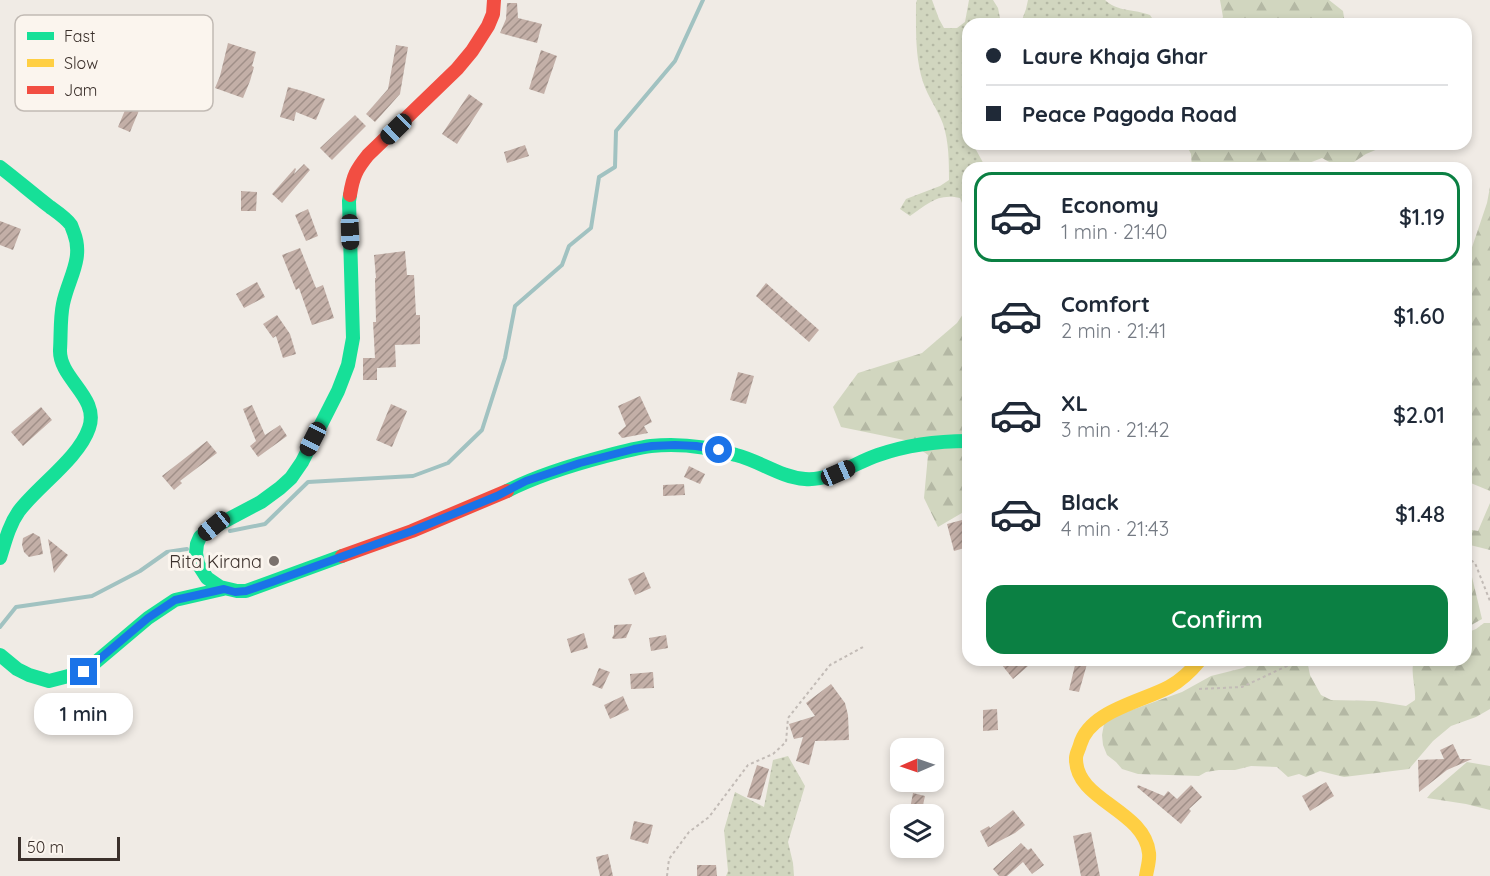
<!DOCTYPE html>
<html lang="en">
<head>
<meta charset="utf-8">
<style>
	:root { --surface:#fff; --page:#f2f2f3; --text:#1f2937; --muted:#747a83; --line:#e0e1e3; --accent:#0b8043 }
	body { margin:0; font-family:Quicksand,sans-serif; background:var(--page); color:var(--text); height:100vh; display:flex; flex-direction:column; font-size:22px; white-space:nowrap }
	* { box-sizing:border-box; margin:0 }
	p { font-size:20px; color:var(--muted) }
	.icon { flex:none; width:33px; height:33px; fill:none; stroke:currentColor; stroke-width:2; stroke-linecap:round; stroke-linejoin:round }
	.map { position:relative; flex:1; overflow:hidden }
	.details { position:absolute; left:962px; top:162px; width:510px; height:504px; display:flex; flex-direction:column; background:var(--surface); border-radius:18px; box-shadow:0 3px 9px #0003 }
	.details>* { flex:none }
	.guide { position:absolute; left:962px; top:18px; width:510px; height:132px; border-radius:18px; box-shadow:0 3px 9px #0003; display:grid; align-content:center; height:132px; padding:0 24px; background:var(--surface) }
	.needle { width:39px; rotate:268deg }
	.fabs { position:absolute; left:890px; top:738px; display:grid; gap:12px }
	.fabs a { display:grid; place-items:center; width:54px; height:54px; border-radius:12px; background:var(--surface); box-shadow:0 3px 9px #0003; font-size:30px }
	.scale { position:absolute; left:18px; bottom:15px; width:102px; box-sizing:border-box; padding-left:6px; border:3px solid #3b302b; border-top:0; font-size:16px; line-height:21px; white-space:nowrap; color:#3b302b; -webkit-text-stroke:4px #fbf5ee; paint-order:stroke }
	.end { position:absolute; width:27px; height:27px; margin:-14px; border:8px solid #1a73e8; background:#fff; box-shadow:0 0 0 3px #fff }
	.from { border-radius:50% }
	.bubble { position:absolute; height:42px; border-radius:18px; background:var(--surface); box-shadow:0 3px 9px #0003; font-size:20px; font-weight:600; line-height:42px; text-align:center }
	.car { position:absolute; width:18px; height:36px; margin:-18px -9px; border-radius:8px; box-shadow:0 0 4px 2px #0007; background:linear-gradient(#222 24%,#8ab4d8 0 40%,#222 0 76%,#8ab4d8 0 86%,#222 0) }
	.guide b { display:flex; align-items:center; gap:21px; height:57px; font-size:22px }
	.guide b+b { border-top:2px solid var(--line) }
	.guide i { width:15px; height:15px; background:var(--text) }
	ul { padding:10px 0 0; list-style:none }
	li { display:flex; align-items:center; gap:18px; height:90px; margin:0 12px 9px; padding:0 12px; border:3px solid transparent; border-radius:18px }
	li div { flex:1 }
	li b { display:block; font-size:22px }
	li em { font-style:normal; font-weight:600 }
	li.active { border-color:var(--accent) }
	li>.icon { width:54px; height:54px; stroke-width:1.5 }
	.action { display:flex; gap:12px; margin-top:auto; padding:12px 24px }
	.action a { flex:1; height:69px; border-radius:18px; background:var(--accent); color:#fff; font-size:24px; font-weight:600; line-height:69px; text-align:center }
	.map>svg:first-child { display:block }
	.grass { fill:url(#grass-dots) }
	.forest { fill:url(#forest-firs) }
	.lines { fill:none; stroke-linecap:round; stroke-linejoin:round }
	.stream { stroke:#a1c2c1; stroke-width:4 }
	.building { fill:url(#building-hatch) }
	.path { stroke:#c2bbb6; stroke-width:2; stroke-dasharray:3 3; stroke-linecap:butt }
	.fast { stroke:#16e098; stroke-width:14 }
	.slow { stroke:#ffcf43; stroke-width:14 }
	.jam { stroke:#f24e42; stroke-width:14 }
	.route { stroke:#1a73e8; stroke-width:8 }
	.poi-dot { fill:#7a716c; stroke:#fbf5ee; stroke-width:2 }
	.labels { text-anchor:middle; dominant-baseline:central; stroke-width:6; stroke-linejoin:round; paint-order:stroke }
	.poi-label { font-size:18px; fill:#3b302b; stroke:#fbf5ee; text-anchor:end }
	.key { fill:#fbf5ee; stroke:#c1bab4; stroke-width:1.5 }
	.key-label { font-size:16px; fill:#3b302b }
</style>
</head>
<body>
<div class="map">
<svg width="1490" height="876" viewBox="0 0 1490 876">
	<defs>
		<pattern id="grass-dots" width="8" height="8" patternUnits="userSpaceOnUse" patternTransform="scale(1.5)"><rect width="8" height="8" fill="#d1d6bf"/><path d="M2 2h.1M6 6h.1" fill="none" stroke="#b4b8a4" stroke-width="1.8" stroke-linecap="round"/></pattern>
		<pattern id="forest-firs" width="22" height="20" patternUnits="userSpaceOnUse" patternTransform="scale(1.5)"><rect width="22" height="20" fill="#d1d6bf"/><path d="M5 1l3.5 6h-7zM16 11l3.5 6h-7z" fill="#b4b8a4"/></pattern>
		<pattern id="building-hatch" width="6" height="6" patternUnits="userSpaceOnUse" patternTransform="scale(1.5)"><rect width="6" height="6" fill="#c3afa7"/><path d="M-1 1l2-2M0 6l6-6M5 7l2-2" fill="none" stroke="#a08f88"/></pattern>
	</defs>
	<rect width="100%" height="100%" fill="#f0ebe5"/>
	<path class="grass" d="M917,0h15l7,19 5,9h13l8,-6 4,-22h24l5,8 2,10 10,5 12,-3 4,-11 2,-9h77c12,12 30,9 45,15l6,9h-188v120h6l1,4 11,20h-18l-1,63 -3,-23 -4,-10c-23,-5 -32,6 -50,18l-10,-7 6,-10 34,-13 9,-6c0,-18 0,-38 -6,-56 -5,-14 -15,-27 -20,-42 -8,-25 -7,-52 -7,-79z
		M788,756l17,30 -17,56 5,21 1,13h-68l2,-5 -4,-41 11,-38 29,15 9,-47z"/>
	<path class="forest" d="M1220,0h109l14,11 2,13h-126l4,-7z
		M1186,144h200l-1,2 -19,8 -21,14h-5l-18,-10 -13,5 -2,5h-115l-1,-14z
		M1490,187v304l-24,-10v-216l21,-62z
		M967,308v202l-29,17 -14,-29 4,-43 -19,-14 -68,-14 -8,-20 25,-34 64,-20 35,-30z
		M1490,503v47l-24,-6v-15l12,2z
		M1466,569l6,8 10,42 -16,9z
		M1484,623h6v86l-14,8 -25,9 -18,15 -24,28 -65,8 -24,-6 -14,6 -7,-3 -11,3 -11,-10 -26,-1 -16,4h-16l-13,2 -7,4 -61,-2 -16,-5 -6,-7 -9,-7 -4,-10 -1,-10 2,-11 11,-8 67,-24 29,-16 32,-8 15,-8h49l3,15 11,20 10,5 44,1 31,5 9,-6c1,-14 -5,-26 -1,-40h52v-27l10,-4z
		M1467,762l23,4v44l-24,-6 -39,-6 4,-5z"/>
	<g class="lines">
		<path class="stream" d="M230,531l35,-7 43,-42 105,-6 35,-13 34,-33 23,-72 10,-52 47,-41 7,-19 22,-18 8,-51 16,-10 1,-36 59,-70 28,-61
			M0,627l16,-20 76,-11 48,-25 27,-19 20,-3"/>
	</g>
	<path class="building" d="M507,3h10l1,15 24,6 -5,19 -37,-10 6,-14z
		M228,43l28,9 -4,14 2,1 -4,14 -7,17 -28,-10 5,-12z
		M396,45l12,2 -8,47 -25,28 -9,-8 22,-25z
		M541,50l16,6 -13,38 -15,-5z
		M288,87l18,5 19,7 -9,21 -20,-8 -2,9 -14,-4z
		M133,91l12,5 -15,36 -12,-5z
		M469,94l14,10 -26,40 -15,-10z
		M355,115l11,11 -34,34 -12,-12z
		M525,145l4,11 -22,7 -3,-11z
		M304,164l6,6 -28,33 -10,-9 23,-26 1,1 -2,5z
		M241,191l16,1 -1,19h-15z
		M308,209l10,27 -12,5 -11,-26z
		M0,221l21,8 -8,21 -13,-5z
		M300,248l16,40 7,-3 11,33 -22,7 -13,-37 -3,2 -14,-35z
		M405,251l2,24h7l2,40h4v29l-25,1 1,22 -19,1v12h-14v-22h12l-2,-36h3l-1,-44h1l-2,-23z
		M257,282l8,15 -21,11 -8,-14z
		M766,283l53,47 -10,12 -53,-46z
		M277,315l13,19 6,20 -13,4 -7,-22 -3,2 -10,-14z
		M738,372l16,4 -8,28 -16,-4z
		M640,396l12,26 -8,4 4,7 -26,5 -4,-5 8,-7 -8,-20z
		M391,404l16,7 -15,36 -16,-7z
		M252,405l13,30 15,-10 7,11 -29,21 -8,-11 6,-5 -13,-32z
		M41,407l11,13 -29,26 -12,-14z
		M207,441l10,12 -37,28 2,2 -8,7 -12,-14z
		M689,466l16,8 -5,10 -16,-7z
		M684,484l1,11 -22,1v-11z
		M962,520l6,19v8l-14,4 -7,-27z
		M33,533l7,4 3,17 -14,3 -5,-5 -2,-7 1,-7z
		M48,539l20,16 -14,18z
		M644,572l7,16 -16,7 -7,-16z
		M632,624l-6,14 -12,1 -2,-1 2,-4v-9z
		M584,633l4,15 -17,5 -4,-14z
		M666,635l2,13 -17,3 -2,-13z
		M998,660h26l4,6 -15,13z
		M1076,661l11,3 -8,28 -10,-2z
		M599,668l11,4 -8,17 -10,-4z
		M653,672l1,16 -23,1 -1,-15z
		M831,684l14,19 3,12 1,25 -34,1 -6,24 -13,-4 7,-24 -9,2 -5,-15 26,-8 -9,-13z
		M623,696l6,14 -19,9 -6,-14z
		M997,709l1,21 -15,1v-21z
		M1453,744l7,15h12l-25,11 -28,22 -1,-32 26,-1 -4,-9z
		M757,765l12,4 -9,31 -13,-3z
		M1326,782l8,14 -24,15 -8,-15z
		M1138,785l26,11 4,-5 9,8 14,-14 11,12 -13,12 2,2 -10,13 -44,-37z
		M913,793l12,3 -4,18h-12z
		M1013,810l12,15 -10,8 -27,14 -8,-16 9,-5 1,2z
		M634,821l19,4 -5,19 -18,-5z
		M1091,832l9,44h-19l-8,-40z
		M1021,843l7,7 3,-2 13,17 -12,9 -9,-12 -16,14h-8l-6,-7z
		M608,854l5,22h-13l-4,-19z
		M697,865h19l1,11h-20z"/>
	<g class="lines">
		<path class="path" d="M1466,557l9,6 15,38
			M1199,689l43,-2 45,-21 2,-6
			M667,876l2,-17 20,-27 20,-15 39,-52 25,-11 13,-12 2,-24 42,-53 33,-18"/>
		<path class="fast" d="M0,167c17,13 33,27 50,40 7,5 16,11 21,18 0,0 3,8 3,8 10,26 -6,46 -11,71 -3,14 -2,31 -3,46 -1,29 40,47 29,78 -10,30 -51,58 -70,83 -10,14 -14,31 -19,47
			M507,491c31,-16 65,-26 99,-35 15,-4 30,-8 45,-10 28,-3 58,1 85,9 24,6 44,22 69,24 27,2 49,-16 73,-24 29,-10 59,-14 90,-14
			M342,556l-96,35h-9l-17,-4 -13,-9 -9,-14 -2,-11 1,-9 3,-7 8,-7 53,-28 19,-14 11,-10 11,-16 36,-71 10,-26 5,-27 -4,-137 1,-6
			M0,655l17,14 12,6 20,6 35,-9 64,-54 27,-18 48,-11"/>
		<path class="slow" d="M1146,876c1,-7 4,-16 3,-23 -5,-44 -74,-52 -73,-95 0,-4 3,-9 4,-13 9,-34 61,-43 89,-58 13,-7 22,-16 31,-27"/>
		<path class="jam" d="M350,195c3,-19 6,-25 18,-40l89,-86 15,-18 16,-25 5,-12 1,-14
			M342,556l70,-25 95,-40"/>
	</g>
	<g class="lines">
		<path class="route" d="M84,672l64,-54 27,-18 49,-11 11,3 11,-1 26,-9 140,-51 85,-35 29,-15 54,-18 54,-14 18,-3 23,-1 21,1 23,4"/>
	</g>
	<circle class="poi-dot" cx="274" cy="561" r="6"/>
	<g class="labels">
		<g class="poi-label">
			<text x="262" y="561">Rita Kirana</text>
		</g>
	</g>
	<rect x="15" y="15" width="198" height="96" rx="9" class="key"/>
	<rect x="27" y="32" width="27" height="8" fill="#16e098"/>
	<rect x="27" y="59" width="27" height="8" fill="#ffcf43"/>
	<rect x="27" y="86" width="27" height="8" fill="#f24e42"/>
	<g class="key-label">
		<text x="64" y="42">Fast</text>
		<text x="64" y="69">Slow</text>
		<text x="64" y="96">Jam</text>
	</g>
</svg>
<div class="fabs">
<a><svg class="needle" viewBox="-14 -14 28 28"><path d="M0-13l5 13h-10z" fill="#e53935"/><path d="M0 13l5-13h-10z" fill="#747a83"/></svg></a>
<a><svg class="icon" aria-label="layers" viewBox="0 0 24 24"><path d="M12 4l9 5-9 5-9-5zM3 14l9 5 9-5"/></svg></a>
</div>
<div class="scale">50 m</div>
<i class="end from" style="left:719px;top:450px"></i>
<i class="end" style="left:84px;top:672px"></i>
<div class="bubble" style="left:34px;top:693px;width:99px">1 min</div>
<i class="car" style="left:396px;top:129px;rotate:226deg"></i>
<i class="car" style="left:350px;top:232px;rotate:178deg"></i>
<i class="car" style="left:313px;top:439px;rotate:207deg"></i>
<i class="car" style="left:838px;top:473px;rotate:66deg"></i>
<i class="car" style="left:214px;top:526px;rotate:231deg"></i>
<div class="guide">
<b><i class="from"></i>Laure Khaja Ghar</b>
<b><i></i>Peace Pagoda Road</b>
</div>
<section class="details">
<ul>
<li class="active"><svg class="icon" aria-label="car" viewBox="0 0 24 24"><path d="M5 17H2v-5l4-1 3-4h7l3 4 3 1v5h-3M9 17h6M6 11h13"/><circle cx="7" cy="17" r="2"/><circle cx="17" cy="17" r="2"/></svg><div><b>Economy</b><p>1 min · 21:40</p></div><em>$1.19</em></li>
<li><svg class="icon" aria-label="car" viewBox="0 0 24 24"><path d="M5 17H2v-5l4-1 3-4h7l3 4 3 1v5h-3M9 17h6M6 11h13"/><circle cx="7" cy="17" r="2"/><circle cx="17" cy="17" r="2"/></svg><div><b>Comfort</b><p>2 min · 21:41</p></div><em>$1.60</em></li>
<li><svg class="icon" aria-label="car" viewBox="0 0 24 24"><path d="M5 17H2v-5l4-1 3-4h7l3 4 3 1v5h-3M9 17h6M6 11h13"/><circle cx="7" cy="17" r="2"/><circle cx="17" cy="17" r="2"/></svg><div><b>XL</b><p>3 min · 21:42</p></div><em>$2.01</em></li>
<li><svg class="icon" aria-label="car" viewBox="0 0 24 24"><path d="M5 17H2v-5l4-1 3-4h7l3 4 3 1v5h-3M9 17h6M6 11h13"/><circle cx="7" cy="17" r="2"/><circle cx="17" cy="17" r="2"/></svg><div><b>Black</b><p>4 min · 21:43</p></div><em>$1.48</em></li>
</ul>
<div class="action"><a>Confirm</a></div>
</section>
</div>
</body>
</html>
